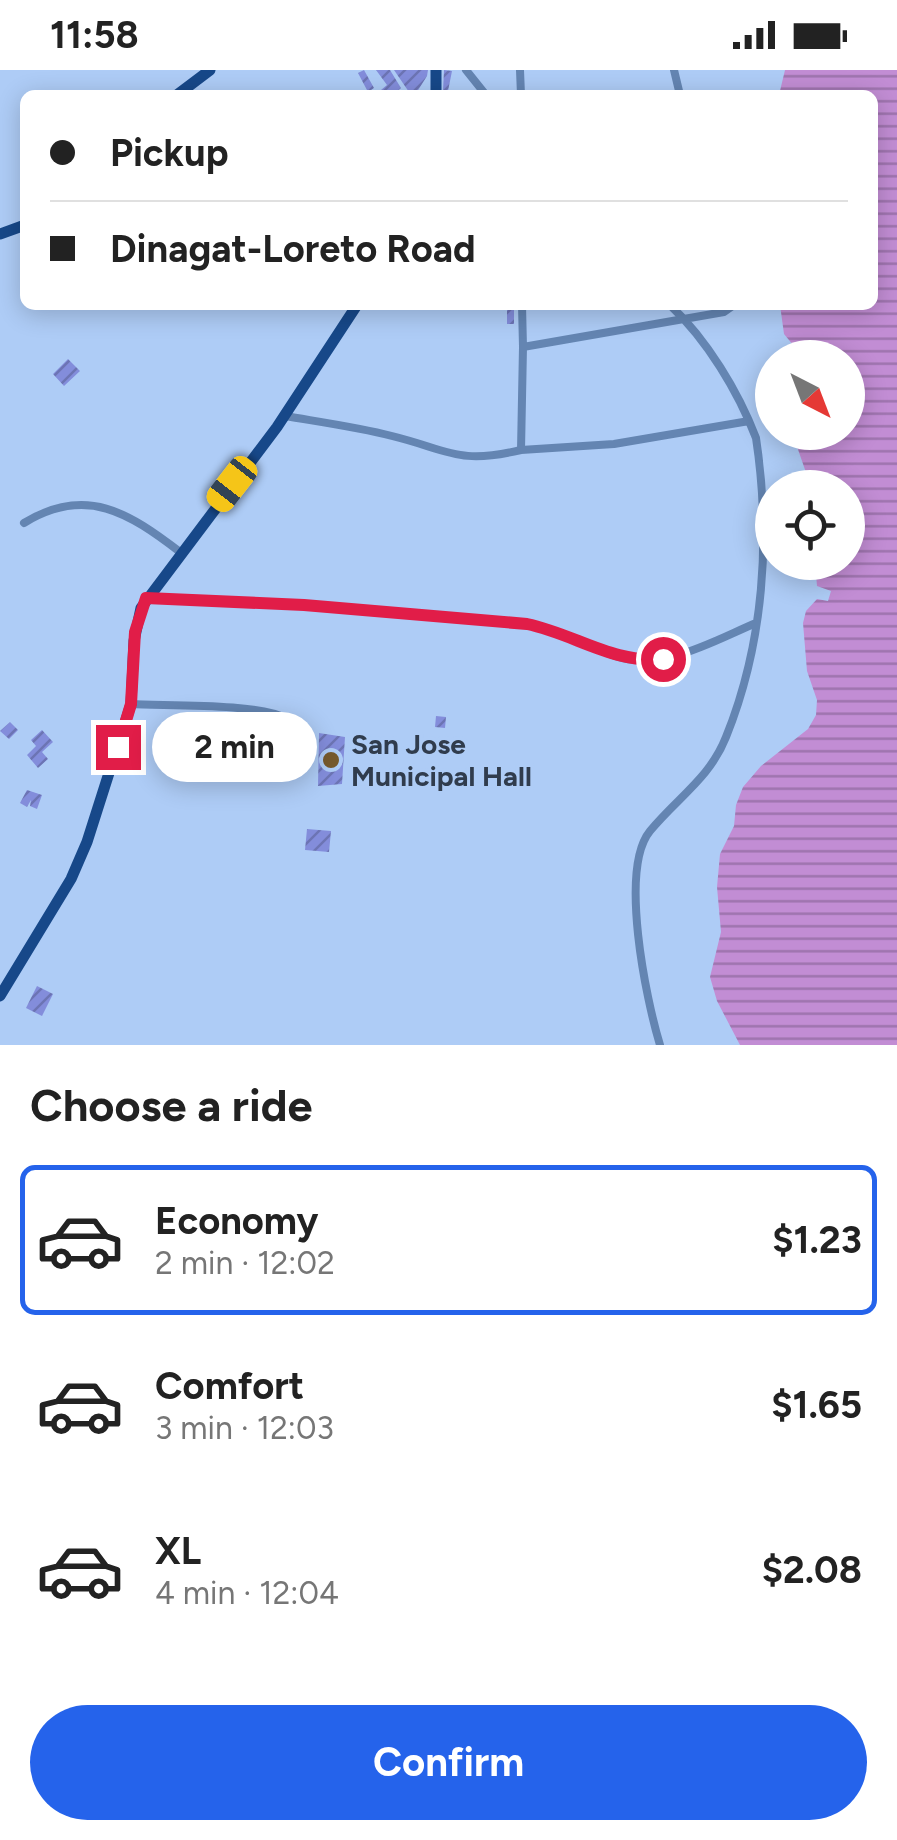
<!DOCTYPE html>
<html lang="en">
<head>
<meta charset="utf-8">
<style>
	:root { --surface:#fff; --page:#f2f2f2; --text:#222; --muted:#767676; --line:#e0e0e0; --accent:#2563eb }
	body { margin:0; font-family:Figtree,sans-serif; background:var(--page); color:var(--text); height:100vh; display:flex; flex-direction:column; font-size:38px; white-space:nowrap }
	* { box-sizing:border-box; margin:0 }
	p { font-size:32px; color:var(--muted) }
	.icon { flex:none; width:55px; height:55px; fill:none; stroke:currentColor; stroke-width:2; stroke-linecap:round; stroke-linejoin:round }
	.map { position:relative; height:975px; overflow:hidden }
	.sheet { display:flex; flex-direction:column; background:var(--surface); flex:1 }
	.sheet>* { flex:none }
	.top-card { position:absolute; left:20px; top:20px; width:858px; height:220px; border-radius:15px; box-shadow:0 5px 25px #0003; display:grid; align-content:center; height:220px; padding:0 30px; background:var(--surface) }
	.needle { width:65px; rotate:138deg }
	.fabs { position:absolute; left:755px; top:270px; display:grid; gap:20px }
	.fabs a { display:grid; place-items:center; width:110px; height:110px; border-radius:50%; background:var(--surface); box-shadow:0 5px 25px #0003; font-size:50px }
	.end { position:absolute; width:45px; height:45px; margin:-22px; border:12px solid #e11d48; background:#fff; box-shadow:0 0 0 5px #fff }
	.from { border-radius:50% }
	.bubble { position:absolute; height:70px; border-radius:35px; background:var(--surface); box-shadow:0 5px 25px #0003; font-size:32px; font-weight:700; line-height:70px; text-align:center }
	.car { position:absolute; width:30px; height:60px; margin:-30px -15px; border-radius:12px; box-shadow:0 0 8px 2px #0007; background:linear-gradient(#f5c518 24%,#345 0 40%,#f5c518 0 76%,#345 0 86%,#f5c518 0) }
	.top-card b { display:flex; align-items:center; gap:35px; height:95px; font-size:38px }
	.top-card b+b { border-top:2px solid var(--line) }
	.top-card i { width:25px; height:25px; background:var(--text) }
	ul { padding:0; list-style:none }
	li { display:flex; align-items:center; gap:30px; height:150px; margin:0 20px 15px; padding:0 10px; border:5px solid transparent; border-radius:15px }
	li div { flex:1 }
	li b { display:block; font-size:38px }
	li em { font-style:normal; font-weight:700 }
	li.selected { border-color:var(--accent) }
	li>.icon { width:90px; height:90px; stroke-width:1.5 }
	h2 { padding:0 30px; font-size:45px; line-height:120px }
	.button { display:flex; gap:20px; margin-top:auto; padding:20px 30px }
	.button a { flex:1; height:115px; border-radius:60px; background:var(--accent); color:#fff; font-size:40px; font-weight:700; line-height:115px; text-align:center }
	.status { display:flex; justify-content:space-between; align-items:center; height:70px; padding:0 50px; background:var(--surface); direction:ltr }
	.status svg { height:28px; fill:currentColor }
	.map>svg:first-child { display:block }
	.water { fill:url(#water-rules) }
	.building { fill:url(#building-hatch) }
	.lines { fill:none; stroke-linecap:round; stroke-linejoin:round }
	.minor { stroke:#6485b2; stroke-width:8 }
	.primary { stroke:#174889; stroke-width:11 }
	.route { stroke:#e11d48; stroke-width:12 }
	.poi-dot { fill:#765a2d; stroke:#aeccf6; stroke-width:4 }
	.labels { text-anchor:middle; dominant-baseline:central; stroke-width:8; stroke-linejoin:round; paint-order:stroke }
	.poi-label { font-size:28px; font-weight:bold; fill:#303c4d; stroke:#aeccf6; text-anchor:start }
</style>
</head>
<body>
<div class="status"><b>11:58</b><svg viewBox="0 0 49 12"><path d="M0 12V9h3v3zM5 12V6h3v6zM10 12V3h3v9zM15 12V0h3v12zM26 1h20v11H26zM47 4h2v5h-2z"/></svg></div>
<div class="map">
<svg width="897" height="975" viewBox="0 0 897 975">
	<defs>
		<pattern id="water-rules" width="6" height="5" patternUnits="userSpaceOnUse" patternTransform="scale(2.5)"><rect width="6" height="5" fill="#c28dd4"/><path d="M0 2.5h6" fill="none" stroke="#9e74ae"/></pattern>
		<pattern id="building-hatch" width="6" height="6" patternUnits="userSpaceOnUse" patternTransform="scale(2.5)"><rect width="6" height="6" fill="#838ddb"/><path d="M-1 1l2-2M0 6l6-6M5 7l2-2" fill="none" stroke="#6c74b4"/></pattern>
	</defs>
	<rect width="100%" height="100%" fill="#aeccf6"/>
	<path class="water" d="M785,0h112v975h-157l-23,-44 -7,-24 11,-45 -4,-45 3,-33 14,-28 2,-21 7,-18 18,-21 47,-37 8,-14 1,-15 -10,-29 -4,-48 3,-12 11,-12 11,2 3,-10 -14,-5 -2,-23 33,-1v-74l-37,-1 -18,-52 1,-2 54,-1v-74l-45,-1 -19,-23 -4,-29h92v-210h-93z"/>
	<path class="building" d="M364,0l10,18 -6,4 -10,-19z
		M376,0h14l11,18 -8,7h-18l12,-10z
		M394,0h34l-1,6 -12,19h-4z
		M444,0l8,1 -4,20h-5z
		M507,237h7v17h-7z
		M68,289l12,12 -16,15 -11,-12z
		M238,645l28,4 -6,41 -29,-4z
		M436,646l10,1 -1,11 -10,-1z
		M10,652l8,8 -9,9 -9,-8z
		M42,660l11,12 -11,10 6,7 -10,9 -11,-13 9,-9 -5,-6z
		M319,663l26,4 -3,47 -24,2z
		M27,720l15,5 -5,14 -7,-3 1,-6 -4,7 -7,-4z
		M307,759l24,2 -2,21 -24,-2z
		M37,916l16,8 -11,22 -16,-8z"/>
	<g class="lines">
		<path class="minor" d="M466,0l20,25
			M520,0l1,25
			M674,0l6,25
			M522,235l1,42
			M734,235l-10,7 -201,35 -2,103 93,-6 135,-23
			M285,346c35,6 72,11 107,20 57,14 66,29 129,14
			M24,453c62,-38 105,-10 156,29
			M146,528l158,7 223,19c32,6 58,22 88,32 47,16 98,-15 141,-33
			M131,634c33,2 128,-1 154,14 6,4 11,12 16,18
			M660,975c-14,-46 -41,-176 -10,-214 27,-33 60,-53 76,-94 38,-94 45,-199 30,-299 -18,-47 -49,-98 -86,-133"/>
		<path class="primary" d="M177,25l33,-25
			M436,25v-25
			M0,164l25,-9
			M0,926l71,-117 16,-37 44,-138 3,-63 7,-33 136,-181 80,-122"/>
	</g>
	<g class="lines">
		<path class="route" d="M118,677l13,-43 4,-72 11,-34 158,7 223,19c48,10 86,40 136,35"/>
	</g>
	<circle class="poi-dot" cx="331" cy="690" r="10"/>
	<g class="labels">
		<g class="poi-label">
			<text x="351" y="674">San Jose<tspan x="351" dy="32">Municipal Hall</tspan></text>
		</g>
	</g>
</svg>
<div class="fabs">
<a><svg class="needle" viewBox="-14 -14 28 28"><path d="M0-13l5 13h-10z" fill="#e53935"/><path d="M0 13l5-13h-10z" fill="#767676"/></svg></a>
<a><svg class="icon" aria-label="locate" viewBox="0 0 24 24"><circle cx="12" cy="12" r="6"/><path d="M12 2v4M12 18v4M2 12h4M18 12h4"/></svg></a>
</div>
<i class="end from" style="left:663px;top:589px"></i>
<i class="end" style="left:118px;top:677px"></i>
<div class="bubble" style="left:152px;top:642px;width:165px">2 min</div>
<i class="car" style="left:232px;top:414px;rotate:218deg"></i>
<div class="top-card">
<b><i class="from"></i>Pickup</b>
<b><i></i>Dinagat-Loreto Road</b>
</div>
</div>
<section class="sheet">
<h2>Choose a ride</h2>
<ul>
<li class="selected"><svg class="icon" aria-label="car" viewBox="0 0 24 24"><path d="M5 17H2v-5l4-1 3-4h7l3 4 3 1v5h-3M9 17h6M6 11h13"/><circle cx="7" cy="17" r="2"/><circle cx="17" cy="17" r="2"/></svg><div><b>Economy</b><p>2 min · 12:02</p></div><em>$1.23</em></li>
<li><svg class="icon" aria-label="car" viewBox="0 0 24 24"><path d="M5 17H2v-5l4-1 3-4h7l3 4 3 1v5h-3M9 17h6M6 11h13"/><circle cx="7" cy="17" r="2"/><circle cx="17" cy="17" r="2"/></svg><div><b>Comfort</b><p>3 min · 12:03</p></div><em>$1.65</em></li>
<li><svg class="icon" aria-label="car" viewBox="0 0 24 24"><path d="M5 17H2v-5l4-1 3-4h7l3 4 3 1v5h-3M9 17h6M6 11h13"/><circle cx="7" cy="17" r="2"/><circle cx="17" cy="17" r="2"/></svg><div><b>XL</b><p>4 min · 12:04</p></div><em>$2.08</em></li>
</ul>
<div class="button"><a>Confirm</a></div>
</section>
</body>
</html>
